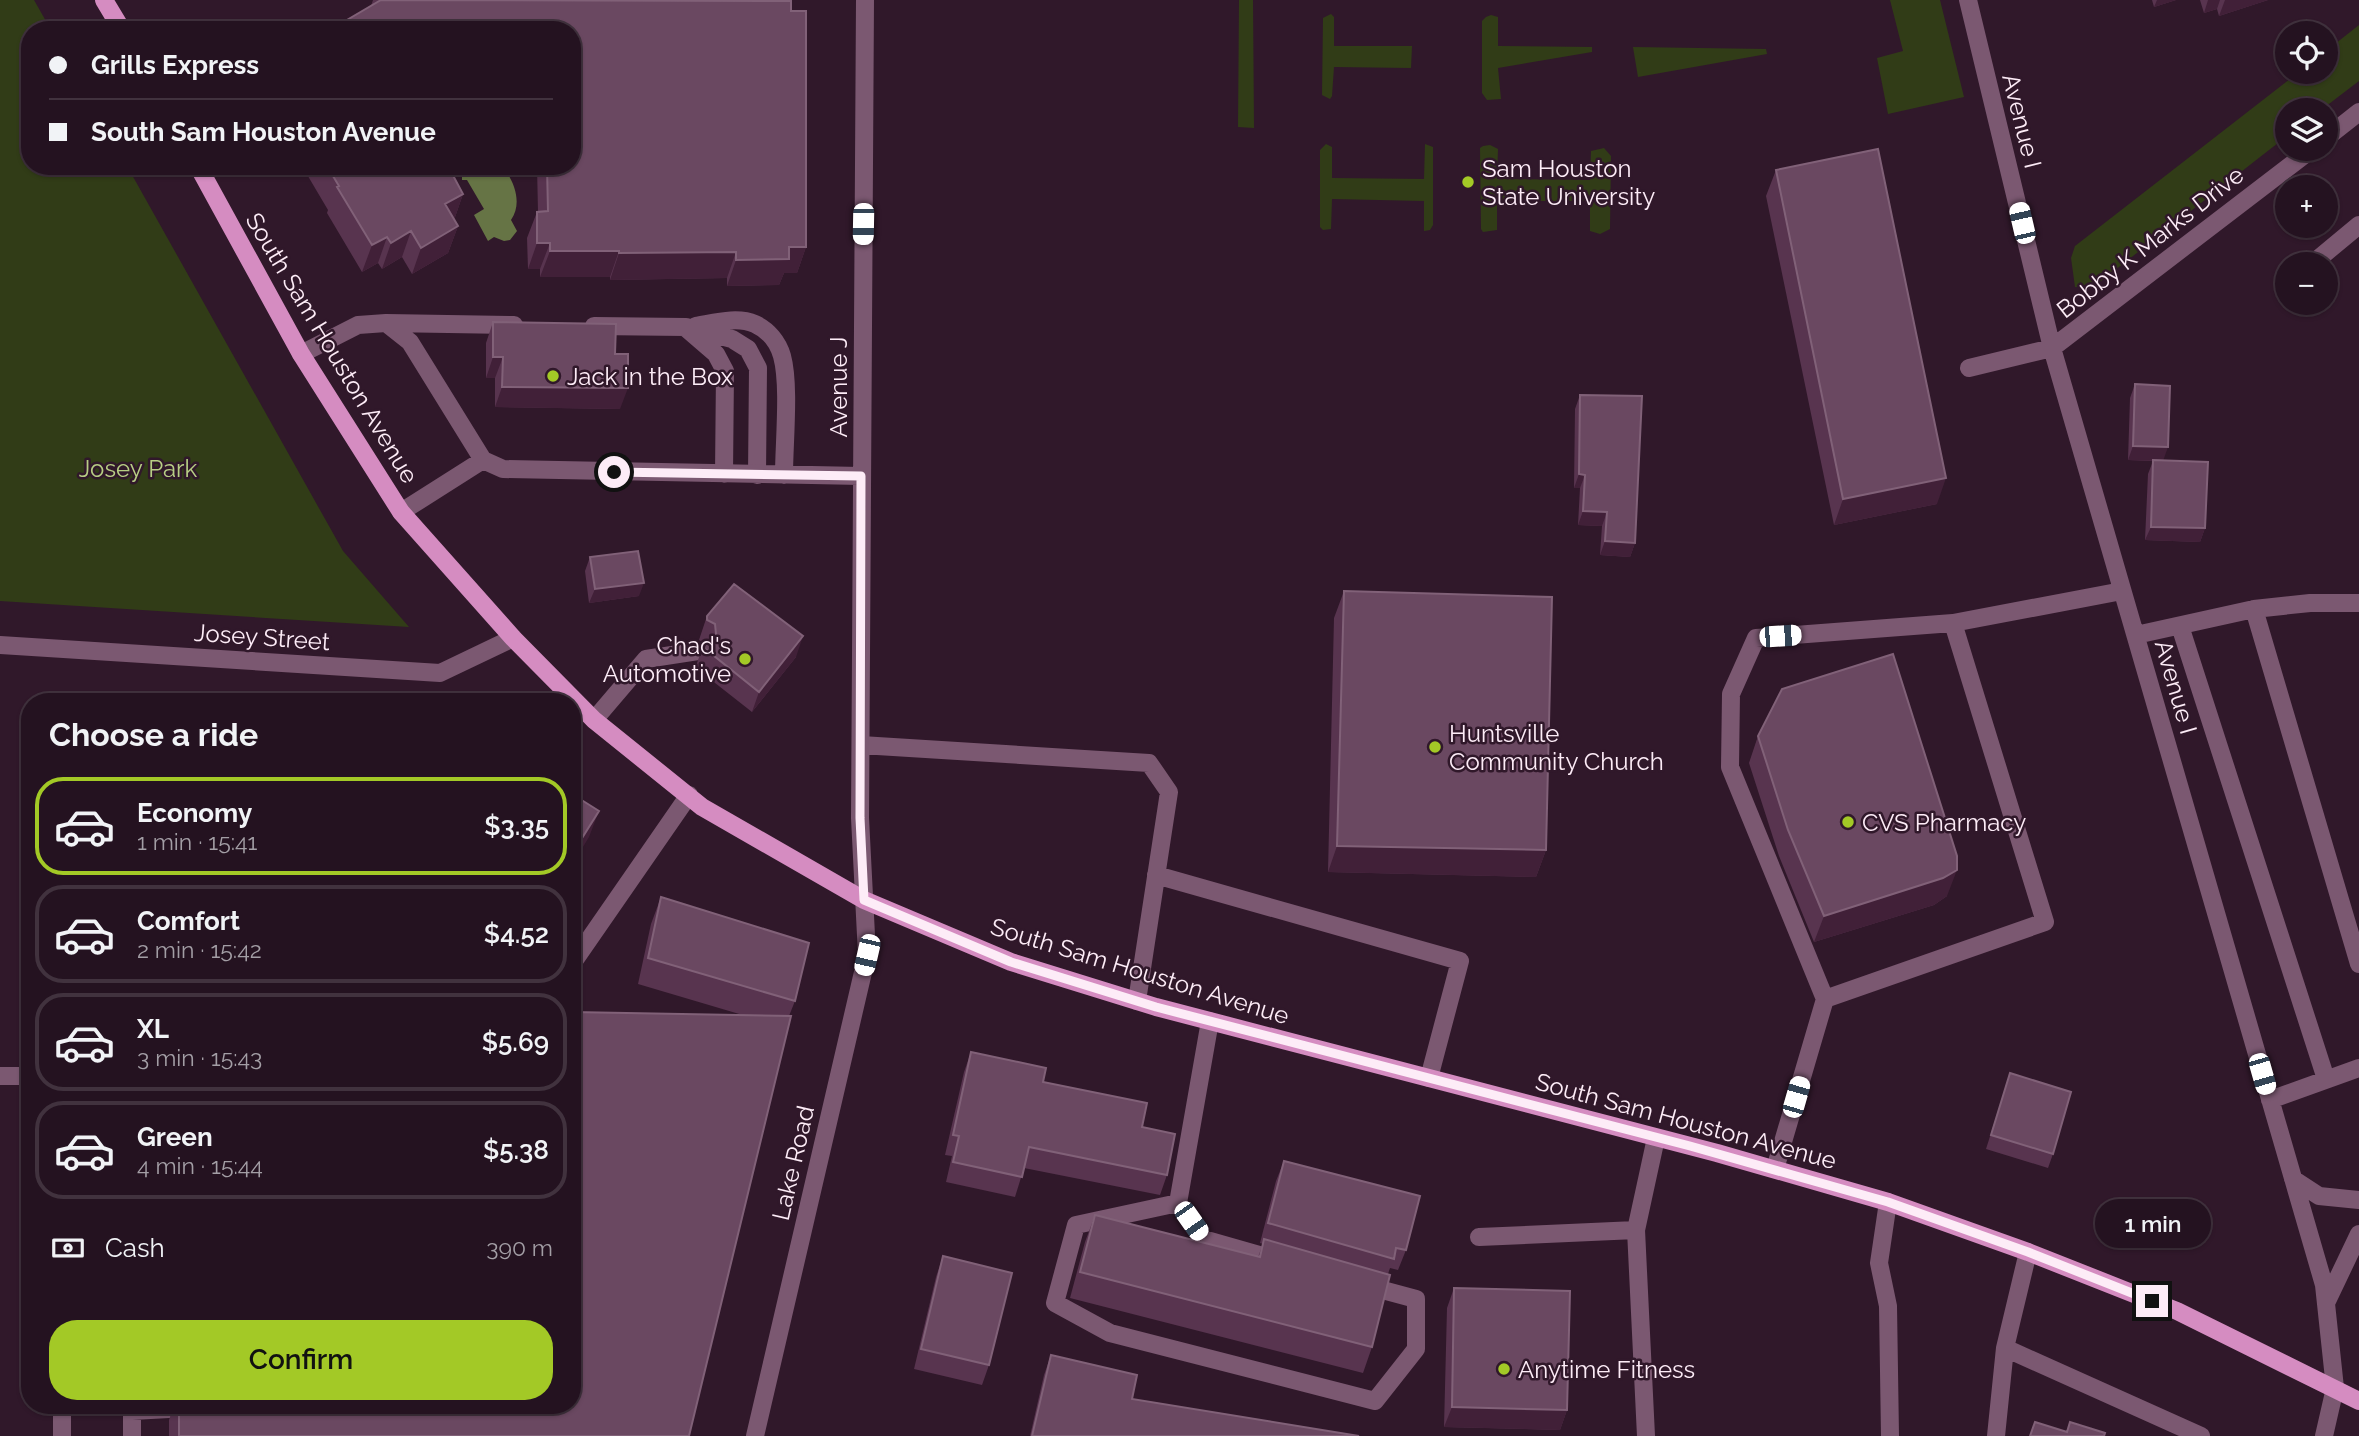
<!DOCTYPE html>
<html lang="en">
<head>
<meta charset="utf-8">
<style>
	:root { --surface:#241220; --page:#2c1b29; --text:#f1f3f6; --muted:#a39ea5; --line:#41323e; --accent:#a3c926 }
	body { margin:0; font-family:Raleway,sans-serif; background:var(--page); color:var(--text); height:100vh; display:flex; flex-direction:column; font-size:26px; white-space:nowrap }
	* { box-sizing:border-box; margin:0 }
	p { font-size:23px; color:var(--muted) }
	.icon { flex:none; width:38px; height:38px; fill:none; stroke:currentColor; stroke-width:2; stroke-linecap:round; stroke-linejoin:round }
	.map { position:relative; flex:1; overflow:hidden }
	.details { position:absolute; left:21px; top:693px; width:560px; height:721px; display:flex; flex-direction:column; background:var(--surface); border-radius:28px; box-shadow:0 2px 5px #0004,0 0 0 2px var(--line) }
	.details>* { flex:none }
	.hud { position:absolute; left:21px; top:21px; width:560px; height:154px; border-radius:28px; box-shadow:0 2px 5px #0004,0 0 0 2px var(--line); display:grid; align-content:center; height:154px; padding:0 28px; background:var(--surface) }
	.fabs { position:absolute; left:2275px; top:21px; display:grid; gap:14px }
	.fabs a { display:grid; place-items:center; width:63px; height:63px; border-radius:50%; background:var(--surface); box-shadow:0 2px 5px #0004,0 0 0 2px var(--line); font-size:35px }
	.end { position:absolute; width:32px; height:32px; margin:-16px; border:9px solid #fdecf7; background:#111; box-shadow:0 0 0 4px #111 }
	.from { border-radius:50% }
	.bubble { position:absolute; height:49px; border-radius:24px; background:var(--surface); box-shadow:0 2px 5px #0004,0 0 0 2px var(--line); font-size:23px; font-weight:600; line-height:49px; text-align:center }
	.car { position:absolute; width:21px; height:42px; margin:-21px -10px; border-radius:9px; box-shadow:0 0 5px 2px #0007; background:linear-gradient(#fff 24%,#345 0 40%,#fff 0 76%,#345 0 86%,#fff 0) }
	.hud b { display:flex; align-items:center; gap:24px; height:66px; font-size:26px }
	.hud b+b { border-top:2px solid var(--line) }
	.hud i { width:18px; height:18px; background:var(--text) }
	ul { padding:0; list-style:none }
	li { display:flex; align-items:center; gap:21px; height:98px; margin:0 14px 10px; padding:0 14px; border:4px solid var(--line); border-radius:28px }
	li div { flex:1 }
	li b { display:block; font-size:26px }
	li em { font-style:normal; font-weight:600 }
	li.current { border-color:var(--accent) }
	li>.icon { width:63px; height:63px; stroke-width:1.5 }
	h2 { padding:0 28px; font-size:32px; line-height:84px }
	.pay { display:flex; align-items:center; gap:18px; height:77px; padding:0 28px; font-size:26px }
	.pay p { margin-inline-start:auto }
	.cta { display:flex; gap:14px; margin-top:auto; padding:14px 28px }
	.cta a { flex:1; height:80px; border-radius:28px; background:var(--accent); color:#111; font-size:28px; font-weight:600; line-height:80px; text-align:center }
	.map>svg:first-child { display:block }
	.green { fill:#313c17 }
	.water { fill:#667445 }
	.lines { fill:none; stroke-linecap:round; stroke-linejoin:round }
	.minor { stroke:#7b5871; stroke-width:18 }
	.major { stroke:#d58cc1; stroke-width:18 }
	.wall { fill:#58344f }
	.shaded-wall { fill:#412038 }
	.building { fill:#6a4861; stroke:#816178; stroke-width:2 }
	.route { stroke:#fdecf7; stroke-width:9 }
	.poi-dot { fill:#a3c926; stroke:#30182a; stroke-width:2.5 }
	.labels { text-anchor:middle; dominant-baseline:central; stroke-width:5; stroke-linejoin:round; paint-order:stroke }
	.street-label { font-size:24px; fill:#fdecf7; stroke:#30182a }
	.poi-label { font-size:24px; fill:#fdecf7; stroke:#30182a; text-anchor:start }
	.park-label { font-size:24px; fill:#b7ce84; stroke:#30182a }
</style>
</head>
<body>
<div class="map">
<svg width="2359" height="1436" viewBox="0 0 2359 1436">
	<rect width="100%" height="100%" fill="#30182a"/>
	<path class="green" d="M0,0h34l17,30h-21v136h97l216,385 66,76 -409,-26z
		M1239,0h14l1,128 -16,-1z
		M1890,0h50l24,97 -76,17 -11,-56 26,-7z
		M1331,14l3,3v29h78l-1,22 -77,-1 -2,29 -2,3 -8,-4 1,-77z
		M1491,15l7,2v29l94,1v5l-94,16 3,31 -14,1 -5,-7v-72l4,-4z
		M2359,25v56l-38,29h-34v26l-195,152 -17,-1 -4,-29 4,-12 224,-174h27v-21z
		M1633,47l133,2 1,5 -129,23z
		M1326,144l6,3v31l92,1 1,-35 8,3v78l-3,5 -6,1v-30l-92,-2 -1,30 -8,1 -3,-3v-77z
		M1490,145l8,4 -1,30 93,1 1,-29 13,-3 7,8 -1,73 -10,5 -10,-3v-30h-93v29l-14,2 -2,-3 -1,-81 3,-2z"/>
	<path class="water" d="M462,166h40c12,14 21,37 9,54l6,11 -7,9 -6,1 -10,-4 -6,4 -14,-26 10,-6 -17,-29h-5z"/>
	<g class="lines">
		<path class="minor" d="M1968,0l84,348 272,937 11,103 -11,48
			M2326,138l33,-26
			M2312,264l47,-39
			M386,323l128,2
			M594,326l92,1 46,12 16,10 10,19 -1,107
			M696,326c18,-3 41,-10 59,-2 13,6 23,18 27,32 8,29 2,87 2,119
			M687,329l29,25 9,17 -1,103
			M301,354l57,-29 28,-2 24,19 73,118
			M1969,368l83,-20 260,-199
			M401,512l82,-52 20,9 358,7
			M2254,609l105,355
			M1953,623l169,-32
			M2180,626l146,453
			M2136,635l118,-26 56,-6h49
			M0,645l440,28 73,-35
			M594,720l52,-61 52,-8
			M861,745l288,18 20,29 -32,209
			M1156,875l304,86 -31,117
			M572,964l117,-169
			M1210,1021l-32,182 25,36 77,22
			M0,1076h30
			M2270,1100l89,-32
			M1775,1169l50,-170 220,-77 -92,-299 -197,15 -25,56 -1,73 95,232
			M2293,1179l26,17 40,4
			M1888,1202l-9,61 9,43 2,130
			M1178,1203l-102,22 -21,78 55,30 265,68 41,-52v-50l-52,-14
			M1479,1237l157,-7
			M2028,1252l-23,96 196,88
			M2326,1303l33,-69
			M132,1411l37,-2
			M62,1436v-31
			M132,1436v-31
			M755,1436l112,-481 -7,-137 5,-818
			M1646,1436l-10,-206 20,-92
			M1996,1436l9,-88"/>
		<path class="major" d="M104,0l18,30
			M198,166l103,188 100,158 112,126 81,82 108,87 162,93 147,62 145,45 561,146 171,49 140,50 149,59 182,90"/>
	</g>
	<path class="wall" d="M373,0h390l28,11 15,236 -9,26h-13l-5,12 -52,1v-8l-117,2v-3h-70v-8h-12l-1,-31 10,-26h1l-1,-46h35v-136l-201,-24z
		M2152,0h24l-22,7z
		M2200,0h68l-49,16 -2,-7 -13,4z
		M302,166h146l15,28 -9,26 4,6 -10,27 -36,21 -10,-17 -20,12 -4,-6 -16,9 -35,-59 1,-3z
		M1776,170l161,334 -103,21 -68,-329z
		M493,322l122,32 5,55 -125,-2v-29h-9v-35z
		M2135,384l28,76 42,68 -5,14 -55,-2 3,-66 5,-13 -25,-1 2,-62z
		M1580,395l55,148 -5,14 -30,-2 2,-29 -24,-1 2,-37h-6l1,-79z
		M590,557l49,39 -50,7 -4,-32z
		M1344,591l202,259 -10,27 -208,-5 6,-254z
		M707,616l89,41 -44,55 -56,-44 1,-5 7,-20 -5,-3z
		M1758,736l189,160 -13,9 -120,37 -35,-86 -30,-93z
		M661,897l134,104 -6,15 -100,420h-520v-16l5,-15h398l174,-389 -108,-32 13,-60z
		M971,1052l72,30 99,45 25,48 -7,20 -136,-27 -9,29 -69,-15 6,-26 -7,-1 19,-83z
		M2010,1073l43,81 -5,14 -62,-19z
		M1284,1161l122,89 -8,20 -8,-2 -2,6 -16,73 -9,26 -293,-75 15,-56 10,-27 163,42 5,-13 -3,-1 16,-62z
		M943,1256l46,109 -7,20 -68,-16 22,-92z
		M1454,1288l113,122 -7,20 -116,-3 3,-119z
		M1051,1355l81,44 227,37h-329l14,-61z"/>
	<path class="shaded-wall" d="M2157,0h19l-22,7z
		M2208,0h12l-3,9 -13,4z
		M2225,0h43l-49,16z
		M463,194l-9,26 -9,-16z
		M458,226l-10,27 -36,21 9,-26z
		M411,231l-9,26 -20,12 9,-26z
		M387,237l-9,26 -16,9 10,-27z
		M537,243h13l-10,26h-12z
		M789,247h17l-9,26h-13l-5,12 -52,1 9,-26z
		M550,251h69l-9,26h-70z
		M736,252l-9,26 -117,2 9,-27z
		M493,357h10l-8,21h-9z
		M502,387l126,1 -8,21 -125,-2z
		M2133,446l35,1 -5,14 -35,-1z
		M1579,474l6,1 -5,13h-6z
		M1946,478l-9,26 -103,21 9,-26z
		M1583,511l24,1 -5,14 -24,-1z
		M2151,527l54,1 -5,14 -55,-2z
		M1605,541l30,2 -5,14 -30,-2z
		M644,583l-5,13 -50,7 6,-14z
		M803,636l-7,21 -44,55 7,-20z
		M599,811l-10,26 -17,28v-11z
		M1337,846l209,4 -10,27 -208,-5z
		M1957,870l-10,26 -13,9 -120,37 10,-26z
		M1452,1407l115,3 -7,20 -116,-3z"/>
	<path class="building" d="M381,0l410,1v10h15v236h-17v12l-53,1v-8l-117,1v-2h-69v-8h-13v-31l11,-1 -1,-45h25v-136h-242z
		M1878,149l68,329 -103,21 -67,-329z
		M327,166h121l15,28 -18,10 13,22 -37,22 -10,-17 -20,12 -4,-6 -15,8 -35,-58 2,-1z
		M493,322l123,2 -1,30h13v34l-126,-1 1,-30h-10z
		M2135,384l35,2 -2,61 -35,-1z
		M1580,395l62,1 -7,147 -30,-2 2,-29 -24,-1 2,-36 -6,-1z
		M2153,460l55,2 -3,66 -54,-1z
		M638,551l6,32 -49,6 -5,-32z
		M734,584l69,52 -44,56 -56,-45 1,-5 8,-2 4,-6 -1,-10 -8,-4v-4z
		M1344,591l208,6 -6,253 -209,-4z
		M1893,654l64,202v14l-14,8 -119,38 -36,-86 -30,-94 24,-47z
		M572,794l27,17 -27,43z
		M661,897l148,46 -14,58 -147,-43z
		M572,1012l219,4 -102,420h-510v-31h393z
		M971,1052l75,16 -3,14 104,21 -5,24 33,7 -8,41 -138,-28 -7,30 -69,-15 6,-26 -6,-1z
		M2010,1073l61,19 -18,62 -62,-19z
		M1284,1161l136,35 -14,54 -10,-2 -2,11 -126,-36z
		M1095,1215l165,42 4,-18 126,36 -18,72 -292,-75z
		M943,1256l69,17 -23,92 -68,-16z
		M1454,1288l116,3 -3,119 -115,-3z
		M1051,1355l86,20 -5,24 227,37h-327z
		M2035,1422l32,10 3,-10 35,11 -1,3h-74z"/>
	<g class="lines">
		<path class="route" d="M614,472l247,4 -1,342 4,82 147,62 145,45 534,139 198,56 140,50 124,49"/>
	</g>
	<g class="poi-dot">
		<circle cx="1468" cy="182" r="7"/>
		<circle cx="553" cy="376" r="7"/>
		<circle cx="745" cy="659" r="7"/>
		<circle cx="1435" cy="747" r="7"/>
		<circle cx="1848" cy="822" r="7"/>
		<circle cx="1504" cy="1369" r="7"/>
	</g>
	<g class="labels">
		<g class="street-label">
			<text transform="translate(2022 121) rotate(76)">Avenue I</text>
			<text transform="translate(2150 242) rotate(-38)">Bobby K Marks Drive</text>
			<text transform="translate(332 348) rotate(59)">South Sam Houston Avenue</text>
			<text transform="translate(838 387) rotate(-90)">Avenue J</text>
			<text transform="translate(262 637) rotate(4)">Josey Street</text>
			<text transform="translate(2176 687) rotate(74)">Avenue I</text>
			<text transform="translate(1140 971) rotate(17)">South Sam Houston Avenue</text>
			<text transform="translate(1686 1121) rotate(15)">South Sam Houston Avenue</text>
			<text transform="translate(793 1163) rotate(-77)">Lake Road</text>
		</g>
		<g class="poi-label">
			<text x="1482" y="168">Sam Houston<tspan x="1482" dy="28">State University</tspan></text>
			<text x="567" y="376">Jack in the Box</text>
			<text x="731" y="645" text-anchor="end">Chad's<tspan x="731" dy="28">Automotive</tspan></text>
			<text x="1449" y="733">Huntsville<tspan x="1449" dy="28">Community Church</tspan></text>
			<text x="1862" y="822">CVS Pharmacy</text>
			<text x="1518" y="1369">Anytime Fitness</text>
		</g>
		<g class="park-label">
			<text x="138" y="468">Josey Park</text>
		</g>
	</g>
</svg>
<div class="fabs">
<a><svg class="icon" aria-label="locate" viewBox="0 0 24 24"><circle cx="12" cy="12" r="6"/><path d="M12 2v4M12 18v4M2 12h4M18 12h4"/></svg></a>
<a><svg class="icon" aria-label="layers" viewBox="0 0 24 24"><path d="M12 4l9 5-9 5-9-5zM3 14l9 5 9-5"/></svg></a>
<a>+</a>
<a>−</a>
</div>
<i class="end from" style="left:614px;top:472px"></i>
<i class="end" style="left:2152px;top:1301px"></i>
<div class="bubble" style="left:2095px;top:1199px;width:116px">1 min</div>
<i class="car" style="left:2022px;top:223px;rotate:347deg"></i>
<i class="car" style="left:863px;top:224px;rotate:181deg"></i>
<i class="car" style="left:1780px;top:636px;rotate:86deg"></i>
<i class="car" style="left:867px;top:955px;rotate:193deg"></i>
<i class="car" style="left:2262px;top:1074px;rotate:164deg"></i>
<i class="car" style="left:1796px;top:1097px;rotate:16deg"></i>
<i class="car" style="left:1191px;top:1221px;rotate:145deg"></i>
<div class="hud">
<b><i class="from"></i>Grills Express</b>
<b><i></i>South Sam Houston Avenue</b>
</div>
<section class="details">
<h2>Choose a ride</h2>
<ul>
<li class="current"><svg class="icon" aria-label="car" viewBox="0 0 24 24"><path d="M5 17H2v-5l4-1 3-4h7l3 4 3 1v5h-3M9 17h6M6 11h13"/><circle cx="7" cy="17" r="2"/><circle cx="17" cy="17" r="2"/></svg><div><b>Economy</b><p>1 min · 15:41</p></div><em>$3.35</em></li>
<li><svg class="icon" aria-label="car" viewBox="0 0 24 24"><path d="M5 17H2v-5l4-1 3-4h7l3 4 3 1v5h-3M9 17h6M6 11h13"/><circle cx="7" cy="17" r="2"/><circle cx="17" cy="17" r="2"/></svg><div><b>Comfort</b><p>2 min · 15:42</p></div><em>$4.52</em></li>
<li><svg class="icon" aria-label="car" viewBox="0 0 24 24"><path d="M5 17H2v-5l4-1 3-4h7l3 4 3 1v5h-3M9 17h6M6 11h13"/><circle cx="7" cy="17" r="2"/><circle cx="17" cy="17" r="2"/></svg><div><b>XL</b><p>3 min · 15:43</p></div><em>$5.69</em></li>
<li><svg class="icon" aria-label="car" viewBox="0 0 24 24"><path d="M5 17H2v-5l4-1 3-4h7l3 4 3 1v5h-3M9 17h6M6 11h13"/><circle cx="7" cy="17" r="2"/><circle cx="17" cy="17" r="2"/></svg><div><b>Green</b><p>4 min · 15:44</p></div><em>$5.38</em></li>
</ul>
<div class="pay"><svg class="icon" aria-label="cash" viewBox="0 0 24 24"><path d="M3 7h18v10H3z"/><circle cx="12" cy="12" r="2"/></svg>Cash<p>390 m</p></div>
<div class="cta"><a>Confirm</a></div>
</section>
</div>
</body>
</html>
